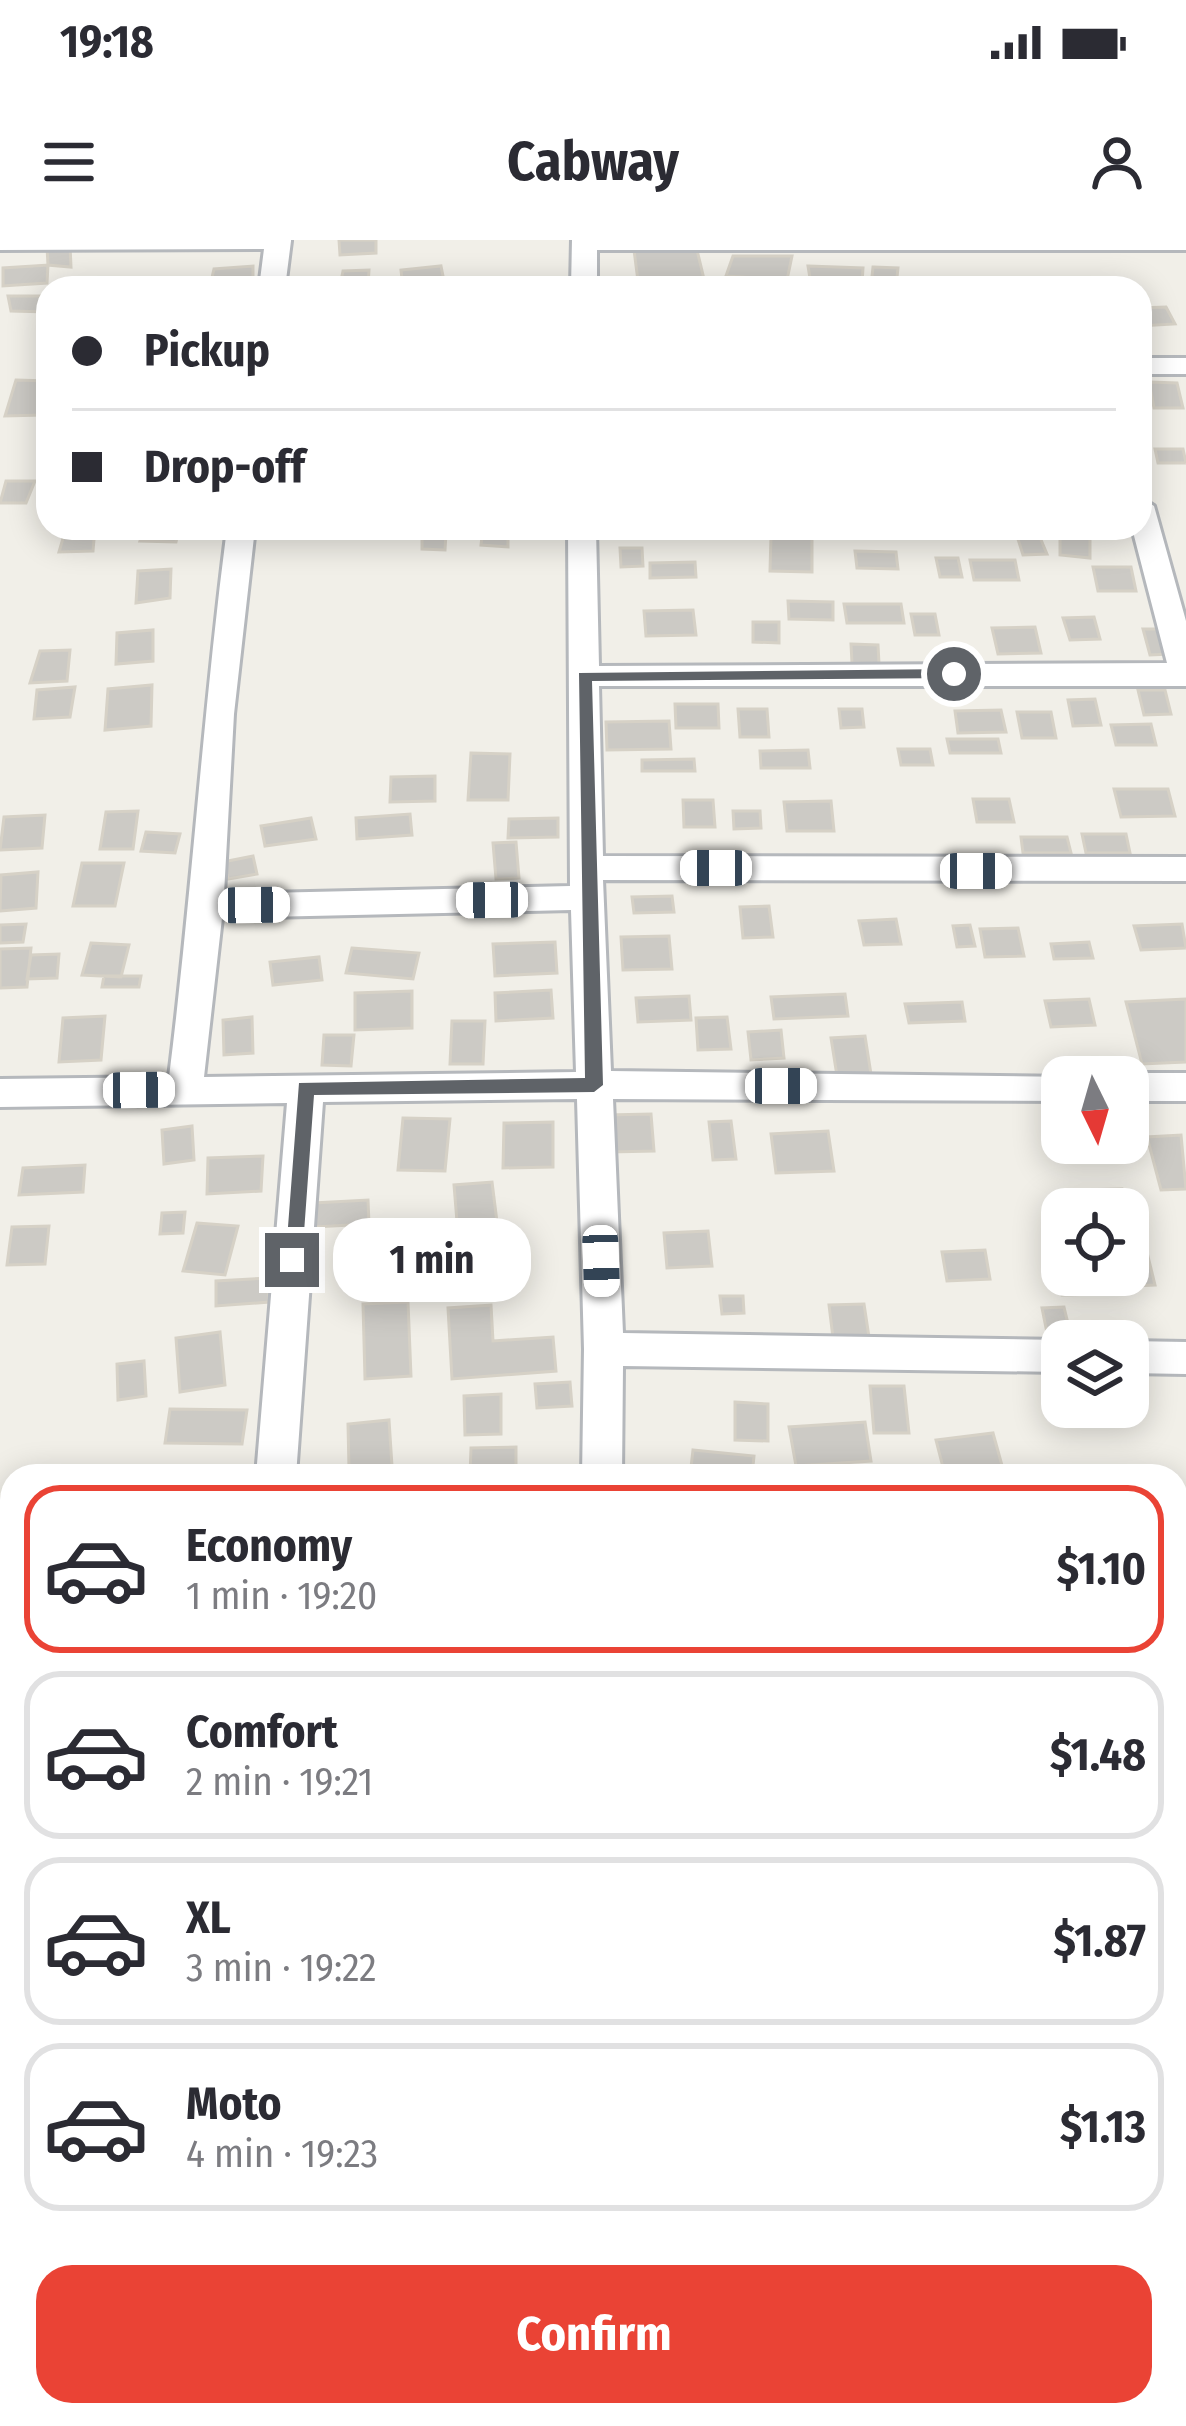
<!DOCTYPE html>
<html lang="en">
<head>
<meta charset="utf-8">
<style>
	:root { --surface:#fff; --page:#f7f7f7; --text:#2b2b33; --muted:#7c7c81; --line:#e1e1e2; --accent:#ea4335 }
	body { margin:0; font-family:"Fira Sans Condensed",sans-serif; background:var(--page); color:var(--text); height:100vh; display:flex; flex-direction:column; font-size:45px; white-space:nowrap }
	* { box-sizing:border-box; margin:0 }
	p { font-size:39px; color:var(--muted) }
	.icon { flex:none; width:66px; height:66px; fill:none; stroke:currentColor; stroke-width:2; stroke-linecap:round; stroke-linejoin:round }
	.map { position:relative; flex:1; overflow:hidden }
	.sheet { position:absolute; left:0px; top:1224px; width:1188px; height:963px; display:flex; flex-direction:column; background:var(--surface); border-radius:36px 36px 0 0; box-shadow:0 6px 30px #0003 }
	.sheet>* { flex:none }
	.banner { position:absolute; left:36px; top:36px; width:1116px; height:264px; border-radius:36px; box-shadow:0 6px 30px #0003; display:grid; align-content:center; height:264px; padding:0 36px; background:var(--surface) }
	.needle { width:78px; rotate:175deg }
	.fabs { position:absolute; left:1041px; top:816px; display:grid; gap:24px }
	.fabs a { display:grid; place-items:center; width:108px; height:108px; border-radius:24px; background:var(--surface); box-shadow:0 6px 30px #0003; font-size:60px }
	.end { position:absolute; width:54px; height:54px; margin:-27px; border:15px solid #5f6368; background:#fff; box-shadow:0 0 0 6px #fff }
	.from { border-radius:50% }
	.bubble { position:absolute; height:84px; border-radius:36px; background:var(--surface); box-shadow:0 6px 30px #0003; font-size:39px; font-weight:700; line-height:84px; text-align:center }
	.car { position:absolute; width:36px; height:72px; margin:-36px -18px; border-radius:15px; box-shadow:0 0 9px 3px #0007; background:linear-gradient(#fff 24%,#345 0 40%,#fff 0 76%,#345 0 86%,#fff 0) }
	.banner b { display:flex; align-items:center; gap:42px; height:114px; font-size:45px }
	.banner b+b { border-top:3px solid var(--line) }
	.banner i { width:30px; height:30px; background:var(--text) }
	ul { padding:21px 0 0; list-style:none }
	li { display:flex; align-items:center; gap:36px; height:168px; margin:0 24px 18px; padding:0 12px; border:6px solid var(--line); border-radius:36px }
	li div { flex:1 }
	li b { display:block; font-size:45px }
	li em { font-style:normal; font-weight:700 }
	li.on { border-color:var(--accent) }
	li>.icon { width:108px; height:108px; stroke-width:1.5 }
	.button { display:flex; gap:24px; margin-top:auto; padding:24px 36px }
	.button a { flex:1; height:138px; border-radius:36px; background:var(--accent); color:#fff; font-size:48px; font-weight:700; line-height:138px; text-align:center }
	.status { display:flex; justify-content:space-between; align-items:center; height:84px; padding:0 60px; background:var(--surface); direction:ltr }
	.status svg { height:33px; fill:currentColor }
	header { display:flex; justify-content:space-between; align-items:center; height:156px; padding:0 36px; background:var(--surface); font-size:54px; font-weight:700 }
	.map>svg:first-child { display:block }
	.building { fill:#cccac5; stroke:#d6d1c6; stroke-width:3 }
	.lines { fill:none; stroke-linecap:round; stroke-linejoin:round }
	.minor-casing { stroke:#b5b8bc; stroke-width:6 }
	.minor { fill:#fff; fill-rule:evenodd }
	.route { fill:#5f6368 }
</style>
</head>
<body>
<div class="status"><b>19:18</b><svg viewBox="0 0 49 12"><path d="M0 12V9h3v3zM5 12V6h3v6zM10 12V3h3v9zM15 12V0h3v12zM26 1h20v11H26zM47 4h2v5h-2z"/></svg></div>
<header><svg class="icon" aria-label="menu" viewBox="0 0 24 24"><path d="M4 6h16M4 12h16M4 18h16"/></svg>Cabway<svg class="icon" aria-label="person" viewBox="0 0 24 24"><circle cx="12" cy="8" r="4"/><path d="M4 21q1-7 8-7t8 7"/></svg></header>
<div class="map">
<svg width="1186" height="2186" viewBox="0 0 1186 2186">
	<rect width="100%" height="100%" fill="#f1efe8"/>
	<path class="building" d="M339,0h37v13l-36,2z
		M70,5l1,22 -23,-2 -1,-18z
		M634,10h63l7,29 -66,2z
		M733,16h59l-5,24 -61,-4z
		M48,25l-1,18 -44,3v-18z
		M253,26v19l-43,1 4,-17z
		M441,26l4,20 -42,2 -2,-18z
		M808,26l55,2 -1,16h-51z
		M873,27l25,1 -2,19 -25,-1z
		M369,30l-1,15 -28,1 3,-15z
		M989,39l50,1 1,8h-50z
		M8,56h40v16l-37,-1z
		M1166,67l9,17 -35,2v-18z
		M16,140l32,1 -5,34 -38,1z
		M1149,142l28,1 6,25h-29z
		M1155,209h28l3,14h-28z
		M6,241h29l-9,22h-26z
		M66,288h29l-2,23 -34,1z
		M145,288h34l-3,14 -36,-1z
		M283,288h43l-3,10h-44z
		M355,288h66l1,5 -68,3z
		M483,288h25v19l-27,-2z
		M1060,289l30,2v27l-30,-3z
		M422,293h24l-1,17 -23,-1z
		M1039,295l8,19 -24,1 -6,-19z
		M771,296l41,1v35l-42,-1z
		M620,308h22l1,18 -22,1z
		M855,311l41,1 2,17 -41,-1z
		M936,318h22l4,19h-22z
		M970,320h45l4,20h-45z
		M695,322l1,15 -46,1v-15z
		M1093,327h38l5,24h-38z
		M171,329l-1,29 -34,5 2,-32z
		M788,361l45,1v18l-44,-1z
		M844,364h57l3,19h-57z
		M693,370l3,25 -50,1 -2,-25z
		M911,374h24l4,21h-24z
		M1094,377l6,22 -30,1 -7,-22z
		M753,382h26v21l-26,-1z
		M1035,387l6,26 -43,1 -6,-26z
		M1143,389h20l7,25 -20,1z
		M153,390v31l-37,3 1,-31z
		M851,404l27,1 1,19 -27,-1z
		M70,410l-3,31 -37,2 10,-32z
		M152,445l-1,41 -46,4 3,-41z
		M75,447l-5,30 -36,2 3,-29z
		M1138,450h27l6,24 -27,1z
		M1095,459l6,26 -28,1 -5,-26z
		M675,464h43l1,24h-43z
		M738,469h29l2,28h-29z
		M839,469h23l2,18 -23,1z
		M1001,470l5,22 -48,1 -3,-22z
		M1017,472h34l5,26h-34z
		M669,481l2,28 -64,1 -1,-28z
		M1151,484l5,21h-40l-5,-20z
		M947,499h51l3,14h-51z
		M898,509h32l3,16h-32z
		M808,510l2,18h-49l-1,-17z
		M471,513l39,1 -2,46h-40z
		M694,519l1,12h-53v-11z
		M435,536v25l-45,1 1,-25z
		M1114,549h54l7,27 -54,1z
		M973,559h36l5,23h-37z
		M683,560h30l2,27h-31z
		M831,561l3,30h-47l-3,-29z
		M138,571l-5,38h-33l6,-37z
		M733,571h27l1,17 -27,1z
		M410,574l2,21 -55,4 -1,-21z
		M45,575l-3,33 -42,2 4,-33z
		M311,578l5,21 -51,7 -4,-20z
		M558,578v19l-50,1 1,-19z
		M146,592l34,2 -5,19 -34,-2z
		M1082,594h44l4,19h-44z
		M1021,597h46l4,16h-48z
		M516,602l3,36 -23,1 -3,-36z
		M253,616l4,18 -29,5 -5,-17z
		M82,623h42l-9,43h-42z
		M38,632l-2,36 -36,3 1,-36z
		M672,656l2,16 -40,1 -2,-16z
		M769,666l4,31 -30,1 -3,-31z
		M896,679l5,25 -37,1 -5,-24z
		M26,684l-3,18 -23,1v-18z
		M1182,684l4,24 -45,2 -7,-24z
		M970,685l5,21 -18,1 -4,-21z
		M1018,688l6,28 -39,1 -5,-28z
		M669,696l3,33 -49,1 -2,-33z
		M555,702l2,31 -62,3 -2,-32z
		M1089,702l4,16 -39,1 -3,-15z
		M91,703l38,2 -8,32 -39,-2z
		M31,708l-4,39 -27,1v-39z
		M352,708l67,5 -6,26 -67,-6z
		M59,714l-2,24 -30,1 4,-24z
		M319,717l3,23 -49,5 -3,-23z
		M104,736h37l-2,11h-37z
		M551,750l2,28 -57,3 -1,-28z
		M412,751v37l-57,2v-37z
		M845,754l3,22 -74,3 -3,-22z
		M689,756l2,24 -53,2 -2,-24z
		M1089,759l6,26 -44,2 -6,-26z
		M1186,759v63l-44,2 -16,-62z
		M962,762l3,19 -56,2 -4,-19z
		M105,776l-4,44 -42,2 4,-44z
		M252,777l1,36 -29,2 -1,-35z
		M727,777l4,32 -33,1 -2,-32z
		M452,781h33l-2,43h-33z
		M781,790l3,28 -33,2 -3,-28z
		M324,795h30l-3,31 -29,-1z
		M865,796l6,38 -34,2 -6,-38z
		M651,874l3,37 -44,1 -3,-37z
		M403,878l47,1 -5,52 -47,-1z
		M731,881l5,38 -23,1 -4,-38z
		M553,882v45l-50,1 1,-45z
		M192,886l2,34 -30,4 -2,-34z
		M828,891l6,40 -58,2 -5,-39z
		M1128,895l6,23h-28l-4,-15h26z
		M1181,895l5,54 -25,1 -14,-53z
		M263,916l-2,35 -54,3 1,-36z
		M85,925l-2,27 -64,3 4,-27z
		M492,942l6,48 -40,4 -4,-49z
		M1122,949l5,20h-51l-4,-19z
		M368,960l1,24 -55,3v-24z
		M185,972l-2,21 -23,1 2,-21z
		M197,983l41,3 -13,49 -42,-4z
		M49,986l-4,38 -38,1 5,-38z
		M708,991l4,35 -45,2 -3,-35z
		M1144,1000l11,45 -51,2 -3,-12h27v-34z
		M1062,1001v34h30l5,19 -35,1 -12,-53z
		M985,1010l5,29 -43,2 -5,-29z
		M269,1038v24l-53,4v-25z
		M720,1056h23l1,17 -22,1z
		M408,1062l3,74 -46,3 -2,-75z
		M864,1064l5,33 -36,1 -4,-33z
		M491,1065l2,36 60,-4 3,34 -104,8 -4,-71z
		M1064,1067l6,25 -23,1 -5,-25z
		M220,1092l5,53 -45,7 -4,-54z
		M144,1121l2,35 -28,4 -1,-36z
		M570,1142l2,24 -35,2 -2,-24z
		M870,1146h34l5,47h-35z
		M501,1154v40l-36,1 -1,-39z
		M735,1162l33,2v37l-33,-1z
		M170,1169l77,1 -5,34 -77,-1z
		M389,1180l3,46 -43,3 -1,-45z
		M865,1182l6,39 -75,5 -7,-39z
		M993,1193l10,36 -58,6 -9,-35z
		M516,1207v29h-46l1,-28z
		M693,1210l61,6 -2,20h-62z
		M1148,1228l2,8h-82l-1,-6z
		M12,1394v58l-12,3v-59z
		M1186,1664v44l-10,1v-44z
		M77,2175h45l-1,11h-45z
		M709,2175h88v11h-88z
		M811,2175l70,3 1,8h-71z
		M901,2175h78l1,5 -77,6z"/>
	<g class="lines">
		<g class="minor-casing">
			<path id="minor" d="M0,0h291v1l-6,47h-26l5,-39 -264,1z
				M572,0h614v10h-589v38h-26z
				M1140,118h46v16h-46z
				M1140,257l14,9 32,115v65h-587l4,170 583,1v24l-583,-1 8,191 463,6h-12v24l-449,-2 10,234 439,7v32l-439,-6 -1,110h-40l2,-127 -7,-250 -254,3 -27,374h-40l31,-373 -287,4v-28l169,-2c23,-183 34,-366 58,-549h28l-21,186 -10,180 346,-8 -2,-358h28l3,138 568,-3 -35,-135h8zM571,670l5,162 -372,5 18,-159z
				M1128,833h58v28h-58v-24h-12z
				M1127,1101h1l58,1v32l-58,-1z
				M1176,1431h10v40h-10z
				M1176,1828h10v48h-10z
				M0,2126h12v49h8l-20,3z
				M491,2175h92v2l-3,9h-85z"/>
		</g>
		<use href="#minor" class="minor"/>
	</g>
	<path class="route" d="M954,429l5,9 -367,3 11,404 -9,7 -280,3 -12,165 -10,8 -7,-2 14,-183 286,-5 -6,-405z"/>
</svg>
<div class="fabs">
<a><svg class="needle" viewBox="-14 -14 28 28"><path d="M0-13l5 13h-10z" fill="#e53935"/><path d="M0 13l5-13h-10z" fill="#7c7c81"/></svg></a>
<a><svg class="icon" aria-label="locate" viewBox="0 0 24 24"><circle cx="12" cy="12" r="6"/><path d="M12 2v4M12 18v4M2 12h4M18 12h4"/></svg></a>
<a><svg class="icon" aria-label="layers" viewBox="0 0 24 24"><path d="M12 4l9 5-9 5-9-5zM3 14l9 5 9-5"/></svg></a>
</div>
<i class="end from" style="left:954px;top:434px"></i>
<i class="end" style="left:292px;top:1020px"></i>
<div class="bubble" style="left:333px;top:978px;width:198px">1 min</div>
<i class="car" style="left:716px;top:628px;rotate:270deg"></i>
<i class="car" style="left:976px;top:631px;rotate:90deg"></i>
<i class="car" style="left:492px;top:660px;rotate:269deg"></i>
<i class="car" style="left:254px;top:665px;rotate:89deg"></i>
<i class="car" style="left:781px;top:846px;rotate:90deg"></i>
<i class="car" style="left:139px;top:850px;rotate:89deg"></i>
<i class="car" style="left:601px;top:1021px;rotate:178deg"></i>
<div class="banner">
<b><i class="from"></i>Pickup</b>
<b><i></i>Drop-off</b>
</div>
<section class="sheet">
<ul>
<li class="on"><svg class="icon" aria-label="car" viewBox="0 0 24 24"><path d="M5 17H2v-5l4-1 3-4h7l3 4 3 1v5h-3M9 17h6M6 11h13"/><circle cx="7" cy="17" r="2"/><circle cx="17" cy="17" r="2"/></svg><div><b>Economy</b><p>1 min · 19:20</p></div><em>$1.10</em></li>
<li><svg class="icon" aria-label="car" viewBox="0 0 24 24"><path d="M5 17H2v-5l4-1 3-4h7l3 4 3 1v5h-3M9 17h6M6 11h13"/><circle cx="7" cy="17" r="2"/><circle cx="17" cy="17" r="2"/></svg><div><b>Comfort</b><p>2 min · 19:21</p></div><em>$1.48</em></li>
<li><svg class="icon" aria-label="car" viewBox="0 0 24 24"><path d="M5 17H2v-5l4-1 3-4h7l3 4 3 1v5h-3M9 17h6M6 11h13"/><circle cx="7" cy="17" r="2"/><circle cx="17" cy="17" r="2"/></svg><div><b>XL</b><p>3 min · 19:22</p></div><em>$1.87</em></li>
<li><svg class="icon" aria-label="car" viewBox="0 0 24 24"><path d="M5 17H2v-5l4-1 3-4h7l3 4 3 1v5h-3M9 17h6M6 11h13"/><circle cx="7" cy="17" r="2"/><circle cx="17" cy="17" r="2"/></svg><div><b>Moto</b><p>4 min · 19:23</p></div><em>$1.13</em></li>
</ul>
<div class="button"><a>Confirm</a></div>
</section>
</div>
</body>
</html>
